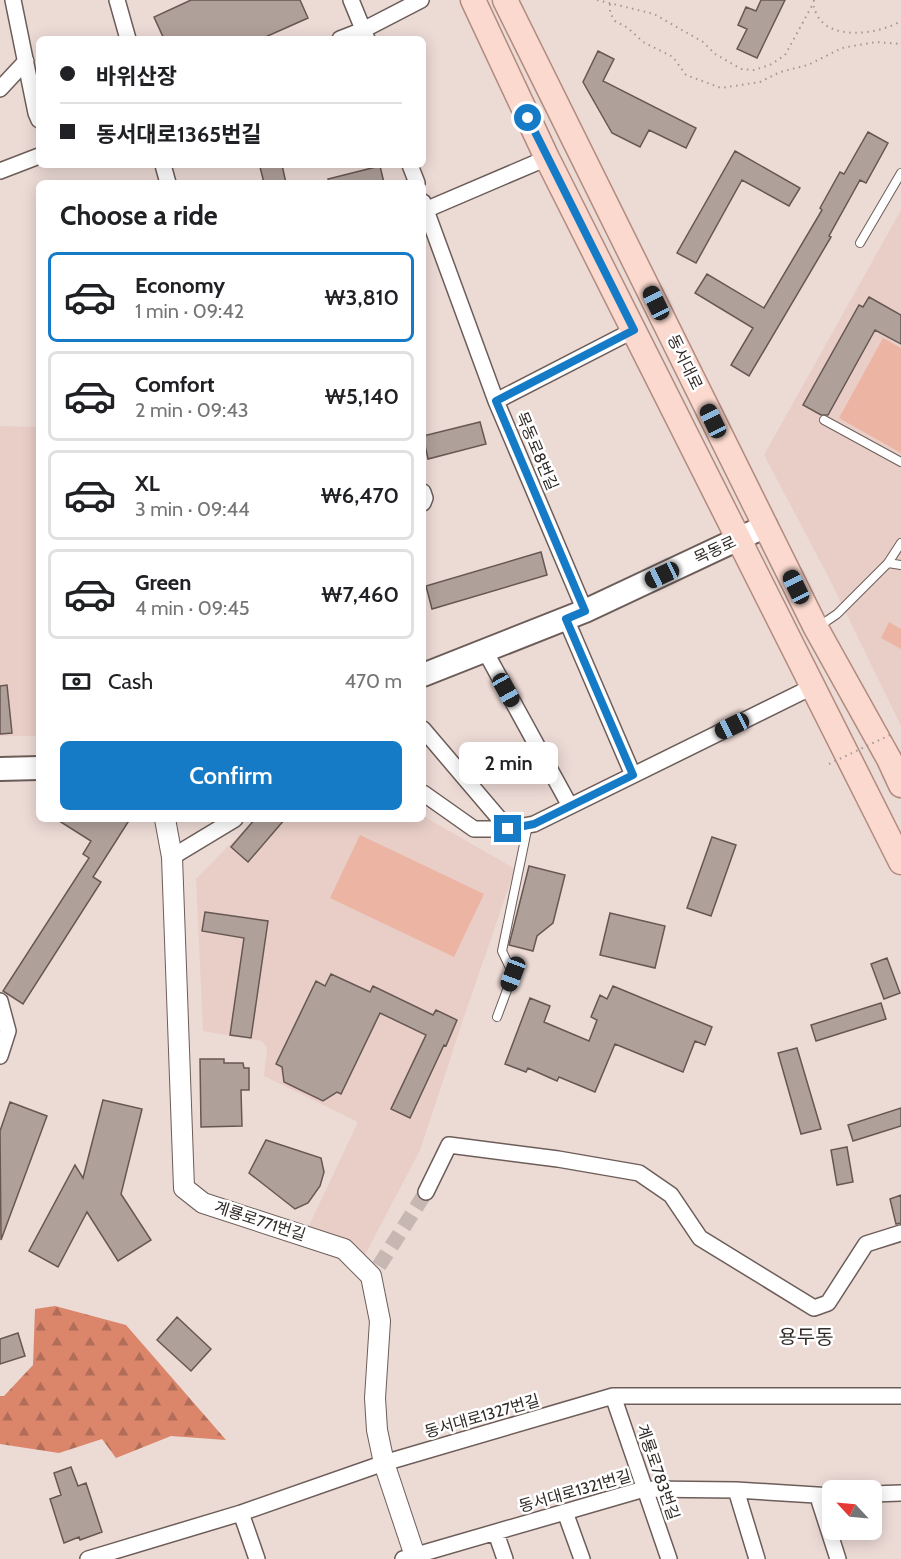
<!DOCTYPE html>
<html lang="en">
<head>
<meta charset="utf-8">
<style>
	:root { --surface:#fff; --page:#f2f2f2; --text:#202124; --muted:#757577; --line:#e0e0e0; --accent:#157bc6 }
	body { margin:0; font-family:Cabin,"Noto Sans KR",sans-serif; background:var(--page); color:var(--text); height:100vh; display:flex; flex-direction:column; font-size:22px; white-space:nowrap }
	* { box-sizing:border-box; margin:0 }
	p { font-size:20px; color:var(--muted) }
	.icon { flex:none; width:33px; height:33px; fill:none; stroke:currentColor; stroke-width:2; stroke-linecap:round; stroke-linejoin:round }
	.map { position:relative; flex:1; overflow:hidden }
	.panel { position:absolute; left:36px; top:180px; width:390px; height:642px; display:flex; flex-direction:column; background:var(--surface); border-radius:9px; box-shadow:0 3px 15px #0003 }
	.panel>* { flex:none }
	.hud { position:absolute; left:36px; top:36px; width:390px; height:132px; border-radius:9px; box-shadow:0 3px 15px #0003; display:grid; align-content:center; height:132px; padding:0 24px; background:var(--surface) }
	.needle { width:39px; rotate:296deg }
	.fabs { position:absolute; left:822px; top:1480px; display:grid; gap:12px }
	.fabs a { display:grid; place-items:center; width:60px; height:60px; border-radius:9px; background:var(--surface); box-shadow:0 3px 15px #0003; font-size:30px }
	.end { position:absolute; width:27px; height:27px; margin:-14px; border:8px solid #157bc6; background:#fff; box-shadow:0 0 0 3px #fff }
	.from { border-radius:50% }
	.bubble { position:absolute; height:42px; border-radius:9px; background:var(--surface); box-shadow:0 3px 15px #0003; font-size:20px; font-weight:600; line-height:42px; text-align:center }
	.car { position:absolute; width:18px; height:36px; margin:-18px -9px; border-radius:8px; box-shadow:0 0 4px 2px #0007; background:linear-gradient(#222 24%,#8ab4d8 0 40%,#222 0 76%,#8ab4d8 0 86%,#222 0) }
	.hud b { display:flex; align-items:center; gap:21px; height:57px; font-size:22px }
	.hud b+b { border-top:2px solid var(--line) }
	.hud i { width:15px; height:15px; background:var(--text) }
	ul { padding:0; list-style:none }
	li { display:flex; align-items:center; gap:18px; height:90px; margin:0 12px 9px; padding:0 12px; border:3px solid var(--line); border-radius:9px }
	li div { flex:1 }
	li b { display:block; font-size:22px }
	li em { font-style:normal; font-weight:600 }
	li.on { border-color:var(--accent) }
	li>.icon { width:54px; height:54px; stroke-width:1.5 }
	h2 { padding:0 24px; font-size:27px; line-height:72px }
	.pay { display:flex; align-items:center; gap:15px; height:66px; padding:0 24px; font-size:22px }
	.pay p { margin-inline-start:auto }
	.button { display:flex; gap:12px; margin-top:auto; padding:12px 24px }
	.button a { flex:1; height:69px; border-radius:9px; background:var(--accent); color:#fff; font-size:24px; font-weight:600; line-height:69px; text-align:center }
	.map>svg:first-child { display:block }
	.built { fill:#e8cec6 }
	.forest { fill:url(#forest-firs) }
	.garden { fill:#ecb4a3 }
	.building { fill:#b0a09a; stroke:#675753; stroke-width:1.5 }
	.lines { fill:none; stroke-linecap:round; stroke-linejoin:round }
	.minor-tunnel { stroke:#c7b7b2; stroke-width:15; stroke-dasharray:15 8; stroke-linecap:butt }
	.service-casing { stroke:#6d5d59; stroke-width:10 }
	.minor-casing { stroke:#6d5d59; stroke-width:18 }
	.tertiary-casing { stroke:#6d5d59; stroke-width:22 }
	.secondary-casing { stroke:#6d5d59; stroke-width:26 }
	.primary-casing { stroke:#b28b7e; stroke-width:27 }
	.path { stroke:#a59793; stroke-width:2; stroke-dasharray:1.5 4.5; stroke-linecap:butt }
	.service { stroke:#fff; stroke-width:8 }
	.minor { stroke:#fff; stroke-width:15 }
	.tertiary { stroke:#fff; stroke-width:20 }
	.secondary { stroke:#fff; stroke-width:22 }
	.primary { stroke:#fbd9ce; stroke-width:24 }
	.path-bridge { stroke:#a59793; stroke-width:2; stroke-dasharray:1.5 4.5; stroke-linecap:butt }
	.route { stroke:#157bc6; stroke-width:8 }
	.labels { text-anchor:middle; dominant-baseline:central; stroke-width:5; stroke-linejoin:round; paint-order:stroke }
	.street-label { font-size:16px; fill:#312b28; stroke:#fff }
	.quarter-label { font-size:20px; fill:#312b28; stroke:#fff }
</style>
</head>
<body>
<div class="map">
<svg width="901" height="1559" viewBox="0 0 901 1559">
	<defs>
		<pattern id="forest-firs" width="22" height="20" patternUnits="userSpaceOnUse" patternTransform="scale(1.5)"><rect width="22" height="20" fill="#db856b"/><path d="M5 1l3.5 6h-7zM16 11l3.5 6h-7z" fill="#b26d58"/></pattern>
	</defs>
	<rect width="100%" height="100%" fill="#ecdad5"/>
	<path class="built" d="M901,210v516l-73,-150 -64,-121z
		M0,426l39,1v309h-39z
		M423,816l92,53 -47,136 -48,145 -55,105 -58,-25 51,-108 -94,-46 3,-28 -5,-7 -59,-10 -7,-152 59,-60h73l4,3 20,-3h71z"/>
	<path class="forest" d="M55,1306l71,19 100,115 -55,-4 -55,22 -14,-19 -43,14 -59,-9v-48h4l29,-31 2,-56z"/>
	<path class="garden" d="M883,338l18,10v105l-62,-35z
		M889,622l12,7v20l-20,-11z
		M360,835l124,59 -30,63 -124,-59z"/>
	<path class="building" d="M191,0h109l8,18 -47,21h-97l-10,-22z
		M761,0h24l-28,58 -20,-9 10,-20 -9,-4 8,-18 10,4z
		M598,51l16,8 -11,22 93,47 -10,20 -37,-18 -9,17 -28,-14 -29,-51z
		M868,132l20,11 -22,40 -6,-3 -31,56 2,1 -82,139 -18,-11 22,-37 -58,-35 12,-19 57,34 58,-98 -2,-2 20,-36 4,2z
		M735,151l65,37 -11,18 -47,-26 -46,83 -19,-10z
		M267,165h15l4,18h-22l-4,-16z
		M380,166l4,17h-55l-1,-4z
		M869,297l32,18v29l-26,-14 -47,85h-7l-18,-10 56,-100 4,2z
		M480,422l6,22 -58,15 -5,-23z
		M541,552l6,23 -115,34 -6,-23z
		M7,685l5,48 -12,1v-48z
		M56,819h74l-37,58 8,5 -78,122 -20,-13 86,-133 -6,-4 8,-13z
		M255,819h30l-37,43 -17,-15z
		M712,837l24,8 -25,71 -24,-8z
		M529,866l36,9 -12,48 -16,13 -4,15 -24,-6z
		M205,912l63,9 -17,117 -21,-3 14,-97 -42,-7z
		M610,913l55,13 -10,42 -55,-13z
		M887,958l13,35 -16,6 -13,-35z
		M331,974l39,18 3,-6 60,29 3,-5 21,10 -11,26 -2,-1 -34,73 -19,-9 35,-74 -46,-22 -39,81 -4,-2 -14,9 -39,-19 -2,-15 -6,-3 40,-83 9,5z
		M613,986l99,41 -7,18 -10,-4 -12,31 -68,-28 -20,48 -36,-15 -2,4 -29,-13 -2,4 -21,-8 25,-66 20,8 -6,16 45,19 8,-21 -6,-3 9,-22 7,4z
		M881,1003l5,16 -70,22 -5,-16z
		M797,1048l24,81 -20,5 -23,-81z
		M200,1059h24v4h19l1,5h5v22h-8l1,36 -41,1z
		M103,1100l39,9 -21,85 30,46 -33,21 -31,-49 -29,55 -29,-16 46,-86 8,13z
		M10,1102l37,14 -46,124 -1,-109z
		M901,1108v18l-48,15 -5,-16z
		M266,1140l55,18 3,14 -4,14 -12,17 -13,6 -46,-36z
		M847,1147l6,35 -16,3 -6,-35z
		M901,1195v28l-5,1 -6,-25z
		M177,1317l34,32 -20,22 -34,-31z
		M18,1333l7,23 -25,8v-25z
		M71,1467l7,19 8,-3 16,49 -22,8 -1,-3 -15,6 -14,-44 11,-4 -7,-22z"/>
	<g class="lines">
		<path class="minor-tunnel" d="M379,1266l47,-74"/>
		<g class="service-casing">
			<path id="service" d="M860,243l41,-70
				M824,420l77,42
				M888,563l13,-20
				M818,627l19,-13 51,-51 13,2
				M497,1017l16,-43 -11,-23 26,-126"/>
		</g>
		<g class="minor-casing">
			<path id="minor" d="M13,0l23,113 3,7
				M117,0l11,39
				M351,0l16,39
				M340,39l23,-9 58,-30
				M0,89l26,-28
				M163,165l5,18
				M410,165l7,18
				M0,171l39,-15
				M423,202l73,199 89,210
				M423,211l124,-53
				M496,401l138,-71
				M423,492l2,6 -2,5
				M566,619l67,156
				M485,651l85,155
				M423,729l85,100
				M423,793l51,36h34l26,-5 278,-137
				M172,857l63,-38
				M0,1001l8,30 -8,25
				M426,1192l23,-47 109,14 81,14 32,22 29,43 114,70 14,-5 38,-59 35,-11
				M613,1396l56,163
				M736,1490l21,69
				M872,1494l29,-1
				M818,1497l20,62
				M565,1512l17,47
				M241,1513l16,46
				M496,1533l9,26
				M88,1559l153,-46 143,-50 229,-67h288
				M403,1559l241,-70 92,1 96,6"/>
		</g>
		<g class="tertiary-casing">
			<path id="tertiary" d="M165,819l7,38 12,331 19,15 141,46 27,27 9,45 -5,77 2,32 7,33 32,96"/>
		</g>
		<g class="secondary-casing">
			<path id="secondary" d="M423,675l162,-64 181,-85
				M0,769l39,-1"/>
		</g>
		<g class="primary-casing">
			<path id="primary" d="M473,0l74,158 354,704
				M505,0l311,628 73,131 12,26"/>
		</g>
		<path class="path" d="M597,0l57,14 49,28 12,12 26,15 13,1 16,-5 15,-10 28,-51
			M814,0c-1,6 0,8 2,13 12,29 64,21 85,8
			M610,4v9l5,8 13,7 15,14 30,15 13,18 35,13 39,-6 20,-10 28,-7 34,-17 34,-6 25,2"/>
		<use href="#service" class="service"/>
		<use href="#minor" class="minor"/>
		<use href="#tertiary" class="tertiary"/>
		<use href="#secondary" class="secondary"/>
		<use href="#primary" class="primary"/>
		<path class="path-bridge" d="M829,764l63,-30"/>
	</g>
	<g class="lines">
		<path class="route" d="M508,829l26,-5 99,-49 -67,-156 19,-8 -89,-210 138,-71 -106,-212"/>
	</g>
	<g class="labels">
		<g class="street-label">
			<text transform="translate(685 362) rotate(64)">동서대로</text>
			<text transform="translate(537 451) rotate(67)">목동로8번길</text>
			<text transform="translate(715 550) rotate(-25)">목동로</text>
			<text transform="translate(260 1221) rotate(18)">계룡로771번길</text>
			<text transform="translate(482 1416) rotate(-16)">동서대로1327번길</text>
			<text transform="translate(658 1472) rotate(71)">계룡로783번길</text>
			<text transform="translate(575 1491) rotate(-16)">동서대로1321번길</text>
		</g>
		<g class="quarter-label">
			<text x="806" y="1337">용두동</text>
		</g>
	</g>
</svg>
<div class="fabs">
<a><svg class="needle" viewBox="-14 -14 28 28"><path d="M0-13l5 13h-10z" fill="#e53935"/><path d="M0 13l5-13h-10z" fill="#757577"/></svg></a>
</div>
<i class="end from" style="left:528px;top:118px"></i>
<i class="end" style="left:508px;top:829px"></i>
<div class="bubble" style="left:459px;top:742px;width:99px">2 min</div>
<i class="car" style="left:656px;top:303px;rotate:334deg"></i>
<i class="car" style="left:713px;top:421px;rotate:334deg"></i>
<i class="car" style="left:662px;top:575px;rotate:245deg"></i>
<i class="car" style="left:796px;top:587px;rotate:334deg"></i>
<i class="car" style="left:506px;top:690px;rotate:151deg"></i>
<i class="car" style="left:732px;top:726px;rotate:244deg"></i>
<i class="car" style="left:513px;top:974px;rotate:201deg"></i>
<div class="hud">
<b><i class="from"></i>바위산장</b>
<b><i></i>동서대로1365번길</b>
</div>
<section class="panel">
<h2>Choose a ride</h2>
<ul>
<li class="on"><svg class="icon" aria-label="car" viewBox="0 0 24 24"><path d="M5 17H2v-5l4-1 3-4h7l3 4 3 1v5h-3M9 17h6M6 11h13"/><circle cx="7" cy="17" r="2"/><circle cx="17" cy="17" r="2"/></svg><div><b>Economy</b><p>1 min · 09:42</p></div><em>₩3,810</em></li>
<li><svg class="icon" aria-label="car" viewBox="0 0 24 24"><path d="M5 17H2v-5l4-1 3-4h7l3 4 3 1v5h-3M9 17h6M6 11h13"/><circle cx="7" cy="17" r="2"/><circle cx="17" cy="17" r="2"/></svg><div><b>Comfort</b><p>2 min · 09:43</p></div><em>₩5,140</em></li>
<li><svg class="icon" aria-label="car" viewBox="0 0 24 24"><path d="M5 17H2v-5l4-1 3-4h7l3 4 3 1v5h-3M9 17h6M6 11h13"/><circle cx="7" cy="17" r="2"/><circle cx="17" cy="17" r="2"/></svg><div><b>XL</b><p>3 min · 09:44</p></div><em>₩6,470</em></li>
<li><svg class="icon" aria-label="car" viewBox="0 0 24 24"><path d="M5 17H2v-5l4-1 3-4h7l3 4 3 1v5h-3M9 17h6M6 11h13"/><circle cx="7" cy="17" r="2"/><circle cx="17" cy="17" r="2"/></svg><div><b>Green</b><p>4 min · 09:45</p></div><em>₩7,460</em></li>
</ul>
<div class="pay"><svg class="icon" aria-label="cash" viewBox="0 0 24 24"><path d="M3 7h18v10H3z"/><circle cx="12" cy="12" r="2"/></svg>Cash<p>470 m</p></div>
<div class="button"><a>Confirm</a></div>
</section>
</div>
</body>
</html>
